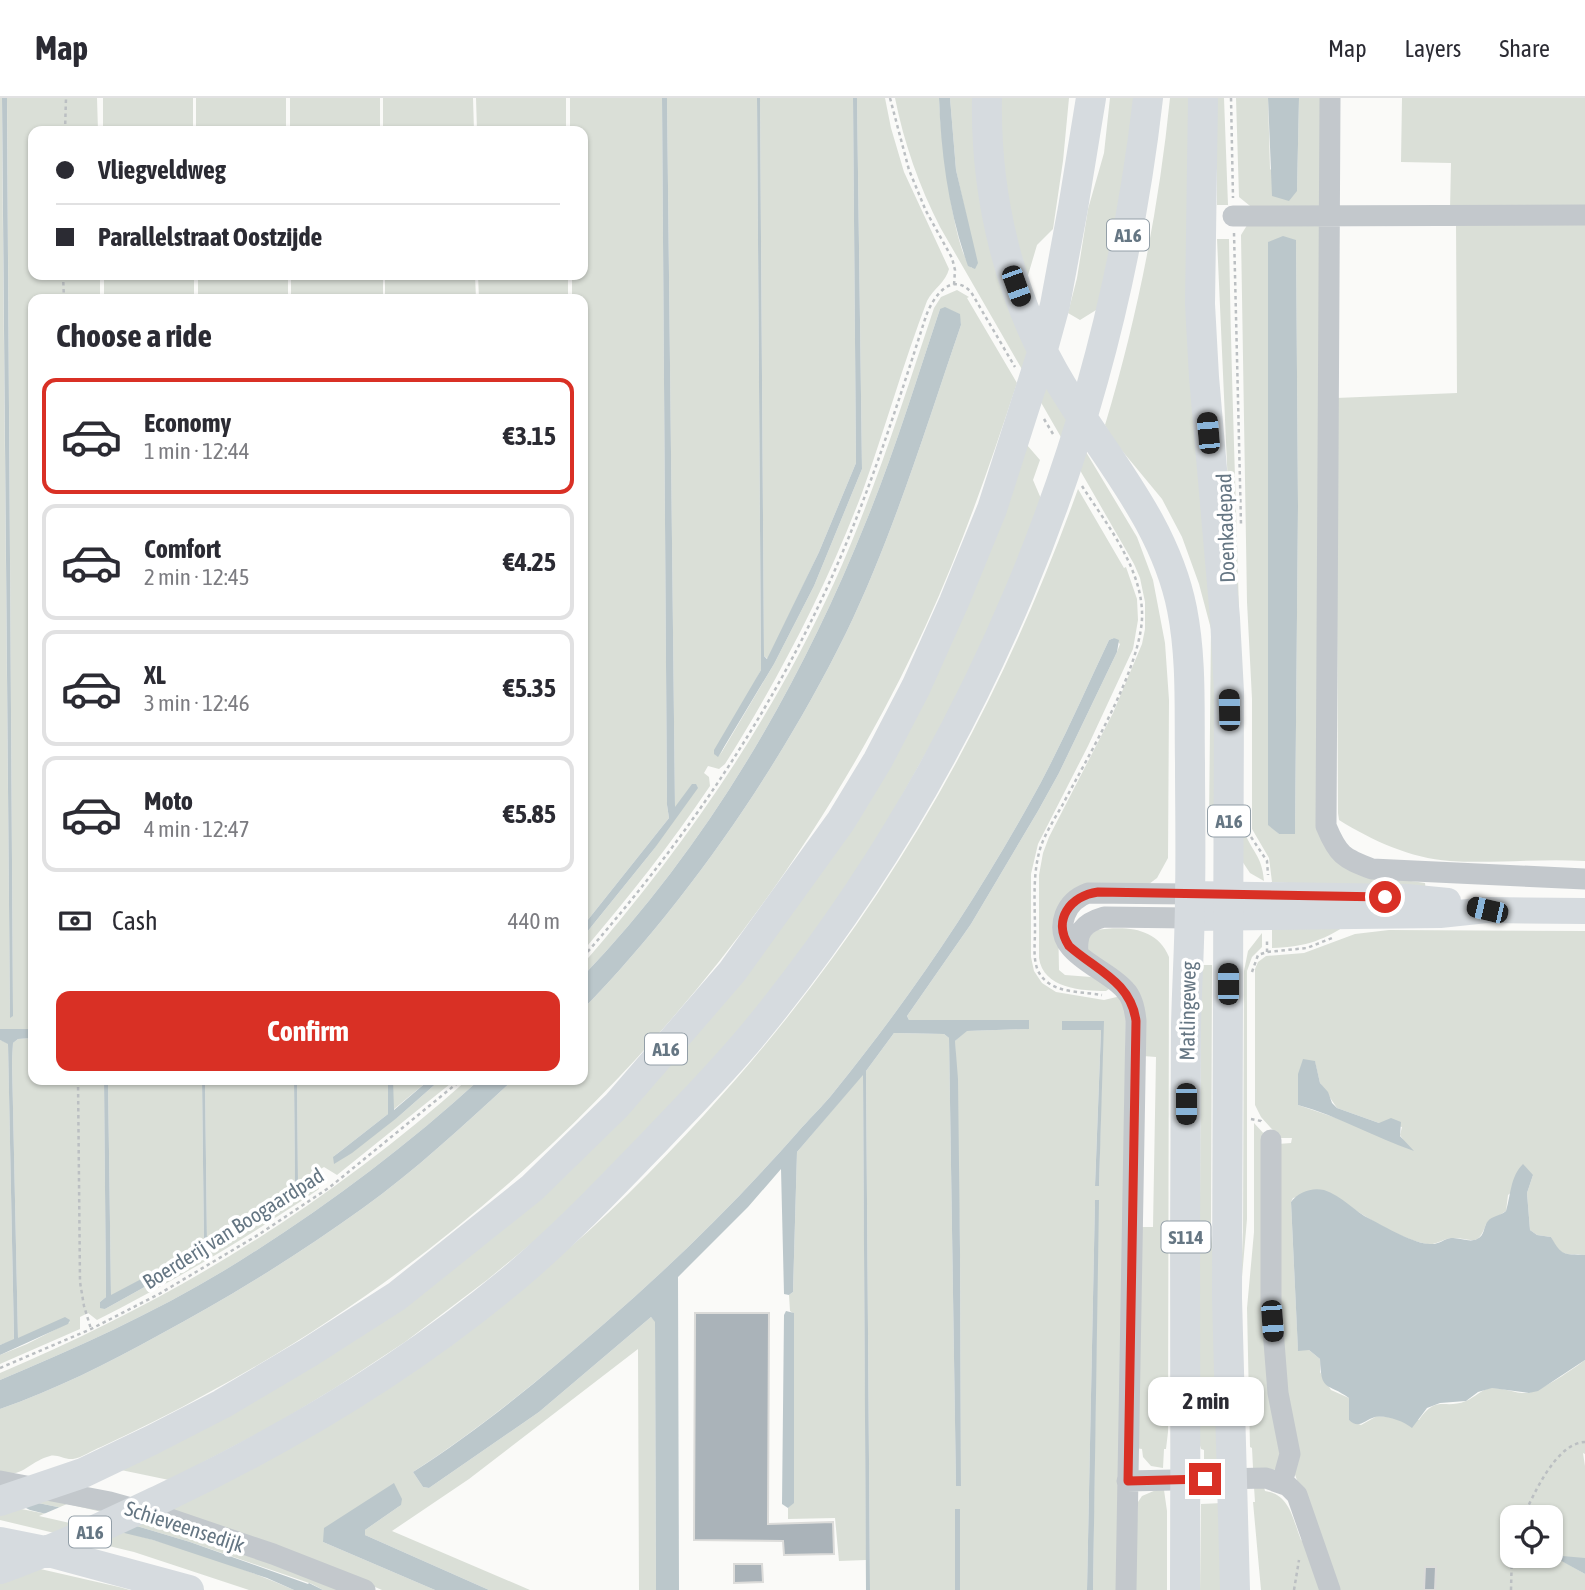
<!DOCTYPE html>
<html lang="en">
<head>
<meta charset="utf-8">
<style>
	:root { --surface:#fff; --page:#f2f2f3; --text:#2b2b33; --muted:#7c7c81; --line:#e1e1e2; --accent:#d93025 }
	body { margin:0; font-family:"Asap Condensed",sans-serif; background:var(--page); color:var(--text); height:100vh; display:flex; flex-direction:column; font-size:26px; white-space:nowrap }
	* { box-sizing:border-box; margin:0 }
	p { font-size:23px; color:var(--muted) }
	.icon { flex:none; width:38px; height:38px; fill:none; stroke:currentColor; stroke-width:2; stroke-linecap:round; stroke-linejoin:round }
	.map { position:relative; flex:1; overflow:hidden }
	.panel { position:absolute; left:28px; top:196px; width:560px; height:791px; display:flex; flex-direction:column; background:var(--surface); border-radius:14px; box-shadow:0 2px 5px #0004 }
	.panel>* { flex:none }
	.top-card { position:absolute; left:28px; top:28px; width:560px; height:154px; border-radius:14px; box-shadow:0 2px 5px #0004; display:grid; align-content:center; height:154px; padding:0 28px; background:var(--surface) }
	.controls { position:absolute; left:1500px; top:1407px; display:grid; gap:14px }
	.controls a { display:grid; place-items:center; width:63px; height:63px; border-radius:14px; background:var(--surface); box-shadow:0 2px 5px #0004; font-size:35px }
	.end { position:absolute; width:32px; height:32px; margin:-16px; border:9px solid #d93025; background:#fff; box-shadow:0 0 0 4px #fff }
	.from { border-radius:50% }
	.bubble { position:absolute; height:49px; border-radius:14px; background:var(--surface); box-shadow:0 2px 5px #0004; font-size:23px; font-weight:700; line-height:49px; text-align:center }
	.car { position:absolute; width:21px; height:42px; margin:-21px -10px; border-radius:9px; box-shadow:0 0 5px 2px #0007; background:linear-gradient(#222 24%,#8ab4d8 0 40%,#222 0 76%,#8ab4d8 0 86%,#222 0) }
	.top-card b { display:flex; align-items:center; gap:24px; height:66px; font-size:26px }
	.top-card b+b { border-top:2px solid var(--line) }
	.top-card i { width:18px; height:18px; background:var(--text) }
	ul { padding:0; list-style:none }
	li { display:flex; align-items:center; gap:21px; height:116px; margin:0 14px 10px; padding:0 14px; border:4px solid var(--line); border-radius:14px }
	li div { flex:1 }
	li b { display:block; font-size:26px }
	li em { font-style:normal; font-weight:700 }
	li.current { border-color:var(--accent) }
	li>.icon { width:63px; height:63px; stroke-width:1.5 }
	h2 { padding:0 28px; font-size:32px; line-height:84px }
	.pay { display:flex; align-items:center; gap:18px; height:77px; padding:0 28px; font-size:26px }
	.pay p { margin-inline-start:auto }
	.button { display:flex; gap:14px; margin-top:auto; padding:14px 28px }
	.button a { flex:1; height:80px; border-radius:14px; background:var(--accent); color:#fff; font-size:28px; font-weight:700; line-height:80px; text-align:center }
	header { display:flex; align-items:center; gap:42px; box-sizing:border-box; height:98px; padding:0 35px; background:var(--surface); border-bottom:2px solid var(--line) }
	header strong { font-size:33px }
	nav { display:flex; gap:38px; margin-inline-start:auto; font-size:24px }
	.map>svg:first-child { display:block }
	.green { fill:#dadfd7; fill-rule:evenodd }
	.water { fill:#bbc7cb }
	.pier { fill:#fafaf8 }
	.building { fill:#aab3b9; stroke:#dcdcda; stroke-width:2 }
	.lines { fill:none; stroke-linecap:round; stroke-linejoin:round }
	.path { stroke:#bbbfc2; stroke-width:2.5; stroke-dasharray:3.5 3.5; stroke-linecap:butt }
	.minor { stroke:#c3c8cc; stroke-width:21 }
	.major { stroke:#d6dbdf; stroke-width:26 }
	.highway { stroke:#d6dbdf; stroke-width:30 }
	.route { stroke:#d93025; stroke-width:9 }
	.labels { text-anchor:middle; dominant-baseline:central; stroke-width:7; stroke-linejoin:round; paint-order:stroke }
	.shield { fill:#fff; stroke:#939fa8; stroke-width:2 }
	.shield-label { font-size:19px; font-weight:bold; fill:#657683 }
	.street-label { font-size:21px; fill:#657683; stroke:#fff }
</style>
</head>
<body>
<header>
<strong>Map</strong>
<nav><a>Map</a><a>Layers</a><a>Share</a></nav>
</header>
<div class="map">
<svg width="1585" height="1492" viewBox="0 0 1585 1492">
	<rect width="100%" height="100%" fill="#fafaf8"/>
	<path class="green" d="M0,0h2v25l8,894 3,-5 -6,-914h90l1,33h-65v144h67v24h-67v730h-33z
		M103,0h90v33h-90z
		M196,0h90v33h-90z
		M290,0h90v33h-90z
		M383,0h90l1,33h-91z
		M476,0h90v33h-89z
		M570,0h92l5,707 2,13 -86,108v-627h-11v-24h11v-144h-13z
		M667,0h90l4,572 -19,36 -22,49 54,-91 40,-78 48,-117 -5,-371h28l6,30 13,44 45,97c-3,13 -16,20 -22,32 -24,63 -42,128 -65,192 -36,95 -83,185 -137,271l-6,5 -11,-3 -4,7 5,4 1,9c-39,58 -82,112 -127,165v-14l71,-88 21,-41z
		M760,0h93l3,365 -37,89 -51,107 -4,-3z
		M895,0h44c1,29 14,154 33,170v-26l-16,-72 -6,-72h23l95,324 69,115 16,43 12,63 4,57 -1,158 -11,20 -8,6 -30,4 -61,30 1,52 6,5 26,2 21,10 -6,4c-25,0 -63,-3 -67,-33v-83l4,-22 6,-16 64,-124 29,-69 3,-15v-27l-5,-24 -6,-14 -194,-337c-21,-41 -36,-84 -45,-129z
		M995,0h74l-6,63 -10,68 -16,16 -11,37 -15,-50z
		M1110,0h27l-36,209 -21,13 -12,-7 9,-35 11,-69 16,-56z
		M1170,0h26l14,460 11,266h-12l2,-195 -12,-45 -17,-47 -20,-38 -48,-58 -9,-16c32,-106 54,-217 65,-327z
		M1217,0h7l4,107h-11z
		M1236,0h32l2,71 27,22 2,-93h23l1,109 -68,3 -16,-13z
		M1402,0h183v113l-135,-1 1,-47 -50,-1z
		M1249,124l70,2 3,603 68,51 35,5 1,9 -154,-10 -3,-24 -17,-29v-130l-5,-97 -6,-367zM1296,142l2,266 -3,327 -16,1 -11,-10v-582z
		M1585,124v639c-45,-3 -90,3 -135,0 -40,-3 -77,-20 -111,-41l-1,-7 -2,-415 121,-5 -1,-170z
		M1217,141h12c3,197 13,393 14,589 8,24 19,26 21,53l-14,-8 -10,-15 -9,-304z
		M104,177h90v24h-90z
		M198,177h90v24h-90z
		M291,177h92v24h-92z
		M385,177h90l1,24h-91z
		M478,177h90v24h-89z
		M957,192l12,7 -2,1 50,85c-27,82 -55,163 -91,242 -149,323 -405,600 -720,769 -34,19 -69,36 -105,53 -8,3 -20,11 -28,12 -8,1 -16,-5 -23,-3 -20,5 -27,22 -50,17v-64c55,-19 108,-46 159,-74 71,-38 139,-80 204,-127 53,-38 102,-84 150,-128h70v-71c103,-105 198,-244 263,-376 47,-97 80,-206 115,-308l-2,-11 -11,-5h-8c-24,72 -46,145 -75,215 -66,164 -159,324 -282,452v-12c100,-115 187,-241 251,-381 40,-89 69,-182 100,-275l7,-11z
		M1027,347l13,15 -7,20 9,21 -56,145 -136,242 -151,194 -155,151 -57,47 -82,62 -70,46 -61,37 -105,55 -48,-10 270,-158 389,-385z
		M1078,391l46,79 2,-1 11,32 1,21 -5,29 -45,97 -50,98 -7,30v83l3,14 8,12 14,9 48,8 17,-4 5,10 -7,584h-26l5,-390 -3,1 -8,389h-127v-80l-4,-1 -1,81h-85l-4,-519 28,-38 50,1 5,4 7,447 5,1 -1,-236 -5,-209 11,-10 62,-2 -119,-9 -2,-4 64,-92 67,-113 21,-38 58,-121 3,-8 -6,-6 -5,2c-26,55 -50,111 -80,164 -56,101 -122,198 -195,288 -11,14 -25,27 -37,41 -60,68 -124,131 -192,190 -61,53 -124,105 -192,149l10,15 6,1 110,-76 112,-95 4,4 1,269h-17l-1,-241 -169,130 -77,52 138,59h-41l-124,-55v-5l36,-25 -78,37 112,48h-53l-46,-20 -170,-58c85,-55 170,-110 255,-165 28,-18 56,-35 83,-53 14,-9 29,-17 42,-27 57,-45 109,-99 158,-152 170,-186 289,-389 374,-626zM1063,923h40l-4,165 -4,-1 6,-155h-38z
		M1354,822c-29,20 -47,27 -82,28v-21z
		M1097,832c28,-4 60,-3 72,27l-1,475 -2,17h-2l-1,19 -12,-2 -8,-9 -1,-8 -7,-1 5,-221h13l3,-170 -13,-1v-39l-56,-68 1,-12z
		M1389,832l196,1v324c-20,-1 -25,2 -34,-18l-14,-2 -7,-5 -3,-37 6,-18 -25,20 -2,16 -20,13c-8,24 -14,14 -33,14 -10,0 -17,8 -26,6 -35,-7 -72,-35 -102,-53l-32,7 -2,4 7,148h11l11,9v13l11,18 18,8v22l12,5 16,-9 42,4c18,-26 25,-10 47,-19 9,-4 15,-11 24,-13 13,-1 26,6 38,5 15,-3 45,-24 57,-33v94l-2,-1 2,13v92h-28l28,16v16h-248l-43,-118 -13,-110 -3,-218 13,-1 1,-5h-12l-19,-21 -6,-12v-136l3,-7 8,-6 38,-3 51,-19zM1315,964l5,21 17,25 42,15 23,4 -2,8 4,6 -106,-36zM1512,1419h38v39h-38z
		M1262,835v14l-10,10 -5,14v248l-7,81 3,-68 1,-261 4,-20z
		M1201,867h11l-1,270 8,70 -1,158h-14v-13l-3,-1 -2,-7z
		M33,940v42h71l2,217 -6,5 5,7 99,-55 104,-67 -10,-4 -1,-103h91v34l-55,43 65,-40 42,-37h15l-118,95 -13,-8 -5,3v19c-72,49 -145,92 -222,131l-9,-7 -8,4v12l-80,35v-9l27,-11 43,-22 -52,17 -6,-278 1,-18 5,-4z
		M0,942l8,3 6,297 -14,5z
		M863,976l3,486 -27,1 -4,-43 -47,1v-11l6,-6v-188l-4,-3 -1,-16 4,-3 4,-140z
		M108,982h94l2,166 -93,50z
		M205,982h89l1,99 -1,7 -87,57z
		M393,982h36l-36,30z
		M467,982h12c-73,67 -156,129 -241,182 -75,47 -157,84 -238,118v-7c175,-74 325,-167 467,-293z
		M1254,1025l12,13 17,317 -5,14 -5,4 -5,-3h-15l-1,-20 -2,-1 -3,-139 7,-76z
		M1254,1389h10l1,4c25,3 28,29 36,49l4,2 18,48h-62l-8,-88h2z
		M1156,1392h8l3,21v79h-34l5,-88 4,-6z
		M0,1397l50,3 120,30 178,62h-25l-11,-6 -122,-42 -80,-24z
		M1222,1405l5,87h-27l1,-86z
		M0,1407c100,18 201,44 294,85h-45l-115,-38 -134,-32z
		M36,1470l83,19 11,3h-130v-9z"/>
	<path class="water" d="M2,0h5v11l6,903v4l-3,2z
		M662,0h5l8,709 17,-23h4l2,4 -44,61 -71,88v-11l86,-108 -2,-13z
		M757,0h3l4,558 3,3 52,-107 37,-89 -3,-365h4l5,371 -48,117 -40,78 -56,93 -4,-3v-4l47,-80z
		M939,0h11l6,72 22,93 -3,6 -7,-3c-19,-53 -27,-111 -29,-168z
		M1268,0h31l-2,93 -8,10 -17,-5z
		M1283,138l13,4 2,266 -3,328h-16l-11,-9v-583z
		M945,209l15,7 1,11c-35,102 -68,211 -115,308 -65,132 -160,271 -263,376v-33c123,-128 216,-288 282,-452 29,-70 51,-143 75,-215z
		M1114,540l5,2 -2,12 -58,121 -21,38 -67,113 -64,92 2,4h120v9l-62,2 -12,10 3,38 2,171 1,236h-5l-7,-448 -5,-4 -50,-1 -28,38 4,519h-4l-3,-515 -66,77 -4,140 -4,3 -5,-1 -3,-125 -33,38 -70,70 1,313h-23l-1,-268 -4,-5 -112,95 -110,76 -6,-1 -10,-15c68,-43 131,-96 192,-149 68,-59 132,-122 192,-190 12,-14 26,-27 37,-41 73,-90 139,-187 195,-288 30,-53 54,-109 80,-164z
		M1062,923h42l-5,165h-4l6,-156h-39z
		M0,931h33v9l-15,1 -5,4 -1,18 6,277 47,-21 5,3 -2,4 -68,31v-10l14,-6 -6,-295 -8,-4z
		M1303,961l12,2 5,22 8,9 4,11 5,5 42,15 12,-5 10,4 -1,14 14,15c-40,-14 -76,-35 -116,-46v-31z
		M104,982h4l3,215 93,-49 -2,-166h3l2,163 41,-25 47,-33 -1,-105h3l1,102 8,-3 4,6 -106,69 -99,55 -5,-1v-6l6,-5z
		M388,982h5l1,30 35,-30h11l-42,37 -46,36 -18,11 -1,-7 55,-43z
		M479,982h34c-48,44 -97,90 -150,128 -65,47 -133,89 -204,127 -51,28 -104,55 -159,74v-29c81,-34 163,-71 238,-118 85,-53 168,-115 241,-182z
		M1523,1066l10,11 -6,18 3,37 7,5 14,2c11,19 12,17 34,18v105l-47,31 -9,2 -37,-5 -14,4 -12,9 -26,2 -13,5 -15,20c-9,-7 -26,-13 -37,-11 -11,3 -16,13 -26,3v-22c-22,-16 -28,-5 -29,-39l-11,-9 -11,1 -7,-149c7,-10 21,-15 33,-12 17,5 31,22 46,29 15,8 45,25 60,25 8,1 14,-5 21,-6 9,-1 18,5 26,1 8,-3 6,-12 11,-18 4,-5 12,-5 18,-10 5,-16 4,-34 17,-47z
		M1095,1102h4l-6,390h-6z
		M786,1213l8,2v190l-6,5 -6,-4 2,-189z
		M394,1385l8,16 -1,6 -36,25v5l124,55h-54l-112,-48 1,-14z
		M0,1397l110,23 80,24 118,42 1,-1 14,7h-29l-27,-12 -114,-38 -123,-30z
		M955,1411h5v81h-5z
		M1562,1458l23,2v16l-29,-16z"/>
	<path class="pier" d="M67,1406l44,10 -28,12 -44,-10z"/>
	<path class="building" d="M695,1215h74l-1,211 65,-2 1,32 -50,1 -1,-14 -89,-1z
		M734,1466h28l1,18 -29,1z
		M1425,1469h11l-1,23h-11z"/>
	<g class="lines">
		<path class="path" d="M890,0l19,72 17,41 26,47 3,12 -1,15
			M1231,0l2,100
			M65,33l1,-33
			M1234,135l7,291
			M63,177l1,24
			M1044,321l9,15
			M1082,388c25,39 62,84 60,133 -3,53 -54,137 -79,185 -8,14 -17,28 -22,42 -9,27 -6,58 -6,85 0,17 -4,38 11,50 13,12 39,11 56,14
			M1251,739l16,24 1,14
			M1267,854v-14
			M583,859c106,-120 195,-253 258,-401 33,-78 59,-159 85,-240 7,-19 25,-45 45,-24l44,75
			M1252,874l6,-17 9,-3 40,-4 25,-10
			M78,982l2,202 4,24 7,23
			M1251,1021l10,2 2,3
			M0,1270l91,-39 68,-35 99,-59 72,-48 131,-107
			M1523,1419c11,-23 33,-74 62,-75
			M1294,1492l5,-30
			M1511,1492l1,-40"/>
		<path class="minor" d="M1330,0l-4,728c12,29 17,32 46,43l213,10
			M1233,118l352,-1
			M1078,856c-2,-22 5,-31 26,-37l86,1
			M1271,1042v164l7,89 12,61 -8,29
			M0,1383l110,21 57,16 106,36 92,36
			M1127,1383l139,-3 22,8 9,9 33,95
			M1126,1492l10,-569c-1,-11 -3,-23 -11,-31 -19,-23 -74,-36 -60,-75 4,-11 12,-18 23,-22l102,1"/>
		<path class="major" d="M1190,796l217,3 41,4
			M1190,820l250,-3 47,-5 98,1"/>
		<path class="highway" d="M987,0c-2,99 23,203 75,288 44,73 103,137 120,223 10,51 7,102 8,154 0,44 1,88 0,131 0,44 -3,88 -4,132 -2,188 0,376 -1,564
			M1203,0l-3,206 4,73 21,241 4,74 -2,606 8,292
			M0,1403l83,-28 69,-33 70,-36 86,-51 89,-57 135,-108 85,-83 115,-133 109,-151 37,-61 38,-73 38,-85 38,-93 49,-153 14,-51 18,-97 18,-110
			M0,1444l45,9 144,39
			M0,1471c56,-20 110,-46 163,-71 128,-61 250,-134 358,-226 48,-41 90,-86 134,-131 34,-36 69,-71 100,-109 219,-267 354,-592 393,-934"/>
	</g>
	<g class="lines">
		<path class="route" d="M1205,1381l-77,2 8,-460c-5,-39 -40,-51 -67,-75 -17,-26 1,-50 29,-54l287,5"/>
	</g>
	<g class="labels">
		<g class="shield">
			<rect x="1107" y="121.5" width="42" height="31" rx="5"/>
			<rect x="1208" y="707.5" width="42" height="31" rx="5"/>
			<rect x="645" y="935.5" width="42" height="31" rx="5"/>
			<rect x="1161.5" y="1123.5" width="49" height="31" rx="5"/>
			<rect x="69" y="1418.5" width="42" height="31" rx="5"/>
		</g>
		<g class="shield-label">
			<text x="1128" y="137">A16</text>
			<text x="1229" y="723">A16</text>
			<text x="666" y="951">A16</text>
			<text x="1186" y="1139">S114</text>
			<text x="90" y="1434">A16</text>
		</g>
		<g class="street-label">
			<text transform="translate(1225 430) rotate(-92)">Doenkadepad</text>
			<text transform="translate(1187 913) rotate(-89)">Matlingeweg</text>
			<text transform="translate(233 1130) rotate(-32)">Boerderij van Boogaardpad</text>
			<text transform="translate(185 1428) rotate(18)">Schieveensedijk</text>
		</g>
	</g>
</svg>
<div class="controls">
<a><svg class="icon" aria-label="locate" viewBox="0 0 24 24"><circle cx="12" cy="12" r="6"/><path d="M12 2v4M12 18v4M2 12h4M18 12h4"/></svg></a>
</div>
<i class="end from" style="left:1385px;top:799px"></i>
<i class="end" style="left:1205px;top:1381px"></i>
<div class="bubble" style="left:1148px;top:1279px;width:116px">2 min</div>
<i class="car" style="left:1016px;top:188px;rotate:160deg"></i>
<i class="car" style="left:1208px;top:335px;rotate:355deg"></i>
<i class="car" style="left:1229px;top:612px;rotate:359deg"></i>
<i class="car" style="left:1487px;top:812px;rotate:283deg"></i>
<i class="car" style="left:1228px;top:886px;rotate:0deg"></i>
<i class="car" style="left:1186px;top:1006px;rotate:180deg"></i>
<i class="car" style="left:1272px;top:1223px;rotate:176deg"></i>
<div class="top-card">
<b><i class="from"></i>Vliegveldweg</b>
<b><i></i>Parallelstraat Oostzijde</b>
</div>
<section class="panel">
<h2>Choose a ride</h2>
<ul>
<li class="current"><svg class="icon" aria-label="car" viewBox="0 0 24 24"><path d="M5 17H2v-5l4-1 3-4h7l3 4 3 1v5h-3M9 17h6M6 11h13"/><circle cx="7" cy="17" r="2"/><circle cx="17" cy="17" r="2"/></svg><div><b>Economy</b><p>1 min · 12:44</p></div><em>€3.15</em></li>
<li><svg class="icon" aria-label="car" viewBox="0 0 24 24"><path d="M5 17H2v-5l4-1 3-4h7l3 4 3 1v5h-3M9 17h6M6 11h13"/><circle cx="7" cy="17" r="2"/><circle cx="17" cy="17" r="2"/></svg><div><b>Comfort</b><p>2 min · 12:45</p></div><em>€4.25</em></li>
<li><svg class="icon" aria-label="car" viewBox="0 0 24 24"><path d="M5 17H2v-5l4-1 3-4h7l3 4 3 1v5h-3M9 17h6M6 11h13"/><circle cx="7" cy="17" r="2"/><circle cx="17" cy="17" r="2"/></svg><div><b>XL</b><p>3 min · 12:46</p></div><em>€5.35</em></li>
<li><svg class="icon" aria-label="car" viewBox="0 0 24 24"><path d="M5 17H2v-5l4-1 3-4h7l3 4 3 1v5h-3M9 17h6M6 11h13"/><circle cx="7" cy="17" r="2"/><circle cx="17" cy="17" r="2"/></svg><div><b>Moto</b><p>4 min · 12:47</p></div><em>€5.85</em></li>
</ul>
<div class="pay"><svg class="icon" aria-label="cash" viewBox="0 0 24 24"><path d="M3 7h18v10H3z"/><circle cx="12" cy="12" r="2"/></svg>Cash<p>440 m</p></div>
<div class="button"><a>Confirm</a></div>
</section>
</div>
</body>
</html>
